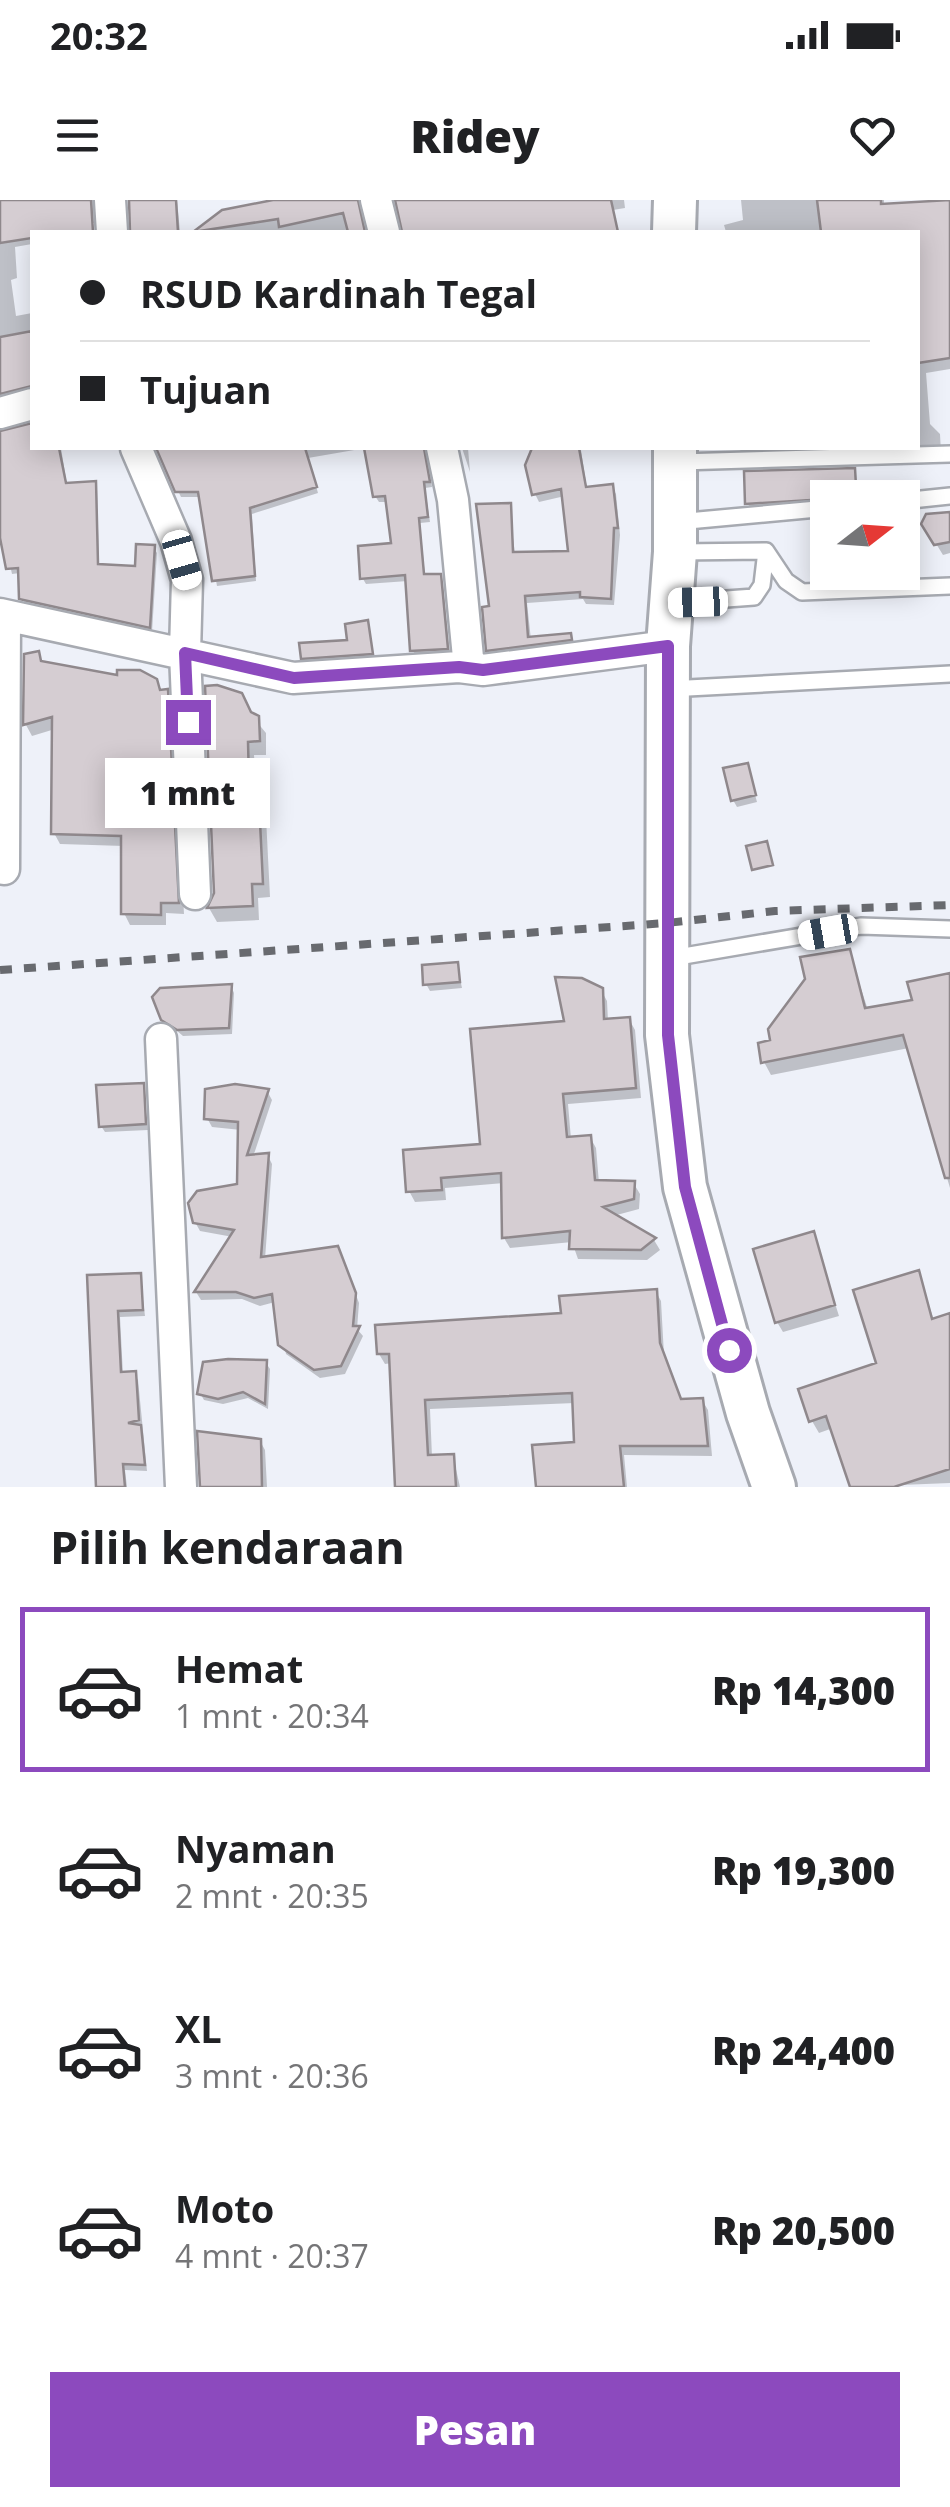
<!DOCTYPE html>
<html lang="id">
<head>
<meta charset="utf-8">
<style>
	:root { --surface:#fff; --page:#f2f2f2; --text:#202124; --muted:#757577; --line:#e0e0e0; --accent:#8c4abe }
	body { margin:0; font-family:"Open Sans",sans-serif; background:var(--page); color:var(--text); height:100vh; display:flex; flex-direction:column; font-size:38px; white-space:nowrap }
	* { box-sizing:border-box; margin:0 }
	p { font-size:32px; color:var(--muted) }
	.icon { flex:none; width:55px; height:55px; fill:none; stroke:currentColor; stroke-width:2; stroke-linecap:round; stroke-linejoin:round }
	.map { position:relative; height:1287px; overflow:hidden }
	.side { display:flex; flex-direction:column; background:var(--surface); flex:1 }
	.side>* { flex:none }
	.top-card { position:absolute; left:30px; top:30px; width:890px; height:220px; border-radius:0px; box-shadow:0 5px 25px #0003; display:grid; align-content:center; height:220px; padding:0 50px; background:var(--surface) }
	.needle { width:65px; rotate:73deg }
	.tools { position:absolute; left:810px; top:280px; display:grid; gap:20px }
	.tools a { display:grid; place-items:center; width:110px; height:110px; border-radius:0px; background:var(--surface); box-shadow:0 5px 25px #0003; font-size:50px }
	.end { position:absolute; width:45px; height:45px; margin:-22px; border:12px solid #8c4abe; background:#fff; box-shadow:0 0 0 5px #fff }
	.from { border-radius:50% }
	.bubble { position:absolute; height:70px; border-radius:0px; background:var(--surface); box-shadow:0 5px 25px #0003; font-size:32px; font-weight:800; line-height:70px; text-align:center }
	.car { position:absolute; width:30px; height:60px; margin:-30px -15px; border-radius:12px; box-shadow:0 0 8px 2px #0007; background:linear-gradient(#fff 24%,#345 0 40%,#fff 0 76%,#345 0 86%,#fff 0) }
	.top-card b { display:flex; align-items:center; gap:35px; height:95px; font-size:38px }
	.top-card b+b { border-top:2px solid var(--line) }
	.top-card i { width:25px; height:25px; background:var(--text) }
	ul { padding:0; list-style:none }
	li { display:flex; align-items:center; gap:30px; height:165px; margin:0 20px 15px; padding:0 30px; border:5px solid transparent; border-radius:0px }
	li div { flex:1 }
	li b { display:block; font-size:38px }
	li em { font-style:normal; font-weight:800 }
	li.on { border-color:var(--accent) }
	li>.icon { width:90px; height:90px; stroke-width:1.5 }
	h2 { padding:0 50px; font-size:45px; line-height:120px }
	.cta { display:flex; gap:20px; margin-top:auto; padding:20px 50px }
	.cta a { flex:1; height:115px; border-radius:0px; background:var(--accent); color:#fff; font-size:40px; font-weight:800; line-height:115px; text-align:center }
	.status { display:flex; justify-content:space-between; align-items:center; height:70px; padding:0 50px; background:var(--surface); direction:ltr }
	.status svg { height:28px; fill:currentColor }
	header { display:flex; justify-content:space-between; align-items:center; height:130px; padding:0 50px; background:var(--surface); font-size:45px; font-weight:800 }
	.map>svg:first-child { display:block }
	.shadow { fill:#0003 }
	.building { fill:#d5cdd2; stroke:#8f888c; stroke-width:2.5 }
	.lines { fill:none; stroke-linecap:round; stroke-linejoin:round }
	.lane-casing { stroke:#a7aab1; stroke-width:20 }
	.street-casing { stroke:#a7aab1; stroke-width:35 }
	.secondary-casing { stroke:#a7aab1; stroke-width:48 }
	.lane { stroke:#fff; stroke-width:15 }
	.street { stroke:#fff; stroke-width:30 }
	.secondary { stroke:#fff; stroke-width:42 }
	.rail { stroke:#686a6f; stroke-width:8; stroke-dasharray:12 12; stroke-linecap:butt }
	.route { stroke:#8c4abe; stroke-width:12 }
</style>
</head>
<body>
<div class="status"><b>20:32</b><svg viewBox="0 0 49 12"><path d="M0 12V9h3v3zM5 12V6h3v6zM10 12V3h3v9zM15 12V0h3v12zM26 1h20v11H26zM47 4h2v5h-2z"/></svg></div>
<header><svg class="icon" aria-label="menu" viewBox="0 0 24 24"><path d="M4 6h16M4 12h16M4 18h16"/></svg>Ridey<svg class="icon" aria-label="heart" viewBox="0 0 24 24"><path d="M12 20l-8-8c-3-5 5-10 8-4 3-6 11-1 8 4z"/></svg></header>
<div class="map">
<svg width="950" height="1287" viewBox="0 0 950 1287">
	<rect width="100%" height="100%" fill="#eef1f9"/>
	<path class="shadow" d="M0,0h96l-2,23 -19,5 2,4h-45v12l-17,3 2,31 -6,2 5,36 16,-3v78l-32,9z
		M136,0h41l3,32h-41z
		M278,0h81l6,32h-168l26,-20z
		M417,0h207l1,8 -12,2 5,22h-155l-3,-8 -52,8 -3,-5z
		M741,0h143v6l66,-6v169l-24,4 4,51 10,10 1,19 -108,3 -5,-8h90v-216h-192l-2,-7 19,-5z
		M32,224v24h29l6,37 27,-1 3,5 2,78 39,2 16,-21 3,5 -5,79 -127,-28 -3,-6 -2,-25 -8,1 -7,-31h-5v-110z
		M157,248h271l4,39 -7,1 5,34 -10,1 5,53h15l3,6 7,72 -34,2 -3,-5 -5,-70 -42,3 -3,-5 30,-33 -5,-44h-9l-4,-6 -9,-48 -58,10 10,35 -66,21 4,67 -39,5 -16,-89h-20z
		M462,248h6l2,24z
		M534,248h63l-16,2 6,39 25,-2 4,7 4,41 -6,70 -28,-1 -3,-5 -56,4 4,37 39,-4 4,7 -81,14 -4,-7 3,-41 17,-104 6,49 56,-1 -6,-57 -26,6 -4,-8 -7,-29z
		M739,248h50l-1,9 -43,2z
		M854,271l6,25 -32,2v9l-74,7 -6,-10z
		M950,314v39l-7,2 -19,-31z
		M366,423l9,37 -68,4 -4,-6 47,-16z
		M38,454l6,10 122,28 7,11 11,211 -18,-1v12h-36l-6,-12v-67l-64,-2 -6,-11 1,-104 -23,7 -6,-11v-69z
		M251,515l15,18v22h-12l2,28 9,14 5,100 -12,1 1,22 -42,2 -8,-14 7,-14z
		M747,566l10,36 -20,5 -4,-7z
		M849,752l19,58 47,-8 35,-26v212l-41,-140 -138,27 -7,-13 9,-20z
		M457,765l5,23 -32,3 -4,-7z
		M231,786l3,7 -2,41 -49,2 -20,-17z
		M601,790l6,11 1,20 21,-2 6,11 6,68 -73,6 3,35 19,-2 6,11 3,35 35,1 6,10 -1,15 -26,7 41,24 6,10 -13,10 -69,-1 -6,-17 -62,6 -6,-10v-55l-59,5 1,12 -31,2 -6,-11 74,-45 84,-122z
		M143,885l5,45 -43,2 -4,-6z
		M267,891l5,9 -19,57 15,-1 4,8 -7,95 77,-1 17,45 -2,26 6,7 -18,38 -25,4 -34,-24 -11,-52 -15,4 -18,-7 -41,1 -5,-8 37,-55 -33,-6 -5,-9 45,-36 1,-56 -29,-3 -5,-9z
		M813,1034l26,82 -56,16 -6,-10z
		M918,1073l16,47 16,-4v167l-98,4 -19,-59 -14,5 -7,-12 67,-57z
		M140,1075l5,41 -25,1 3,58 11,-1 4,6 9,91 -22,-1 2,17h-27l-11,-209z
		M656,1092l5,9 3,54 17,47 21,-2 6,10 4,46 -88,-1 3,32h-88l38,-42 -2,-42 -145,6 2,48 21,-1 7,31h-63l-5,-124 -7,1 -6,-10z
		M266,1163l4,6 -2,40 -20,-11 -25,6 -19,-4 -4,-7z
		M200,1234l60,7 5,9 2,37h-68z"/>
	<path class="building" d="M0,0h91l2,32h-61v6l-32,5z
		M129,0h47l2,32h-48z
		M273,0h85l7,32h-17l-5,-19 -64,14 -1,-8 -85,13 29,-22z
		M395,0h216l7,32h-216z
		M817,0h64v4l69,-4v158l-32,5v-131h-97z
		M32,131v55l-32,8v-57z
		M32,223v25h27l7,35 30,-2 2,83 37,2 1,-22 19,1 -5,83 -131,-29 -1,-31 -12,1 -6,-31v-107z
		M156,248h149l12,39 -67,21 5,68 -43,5 -14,-89h-23z
		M364,248h60l6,34h-6l4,35 -9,1 5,56h17l7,75 -38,2 -5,-76 -45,4 -2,-33 33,-3 -6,-47 -12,1z
		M532,248h47l7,39 27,-3 5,44h-4l-3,71 -31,-2v-5l-55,4 3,41 43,-4 1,7 -86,11 -4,-44 7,-1 -13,-102 35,-1 2,49 55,-1 -7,-62 -29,6 -7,-30z
		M855,268l1,18h-11v12l-100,6 -1,-33z
		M950,312v30l-16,3 -13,-21 5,-10z
		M368,420l5,34 -72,5 -2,-16 48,-3 -2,-16z
		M39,451l2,10 76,14v-5h23l17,9 3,11 8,-1 11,214h-18v12l-40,-1v-78l-70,-2 1,-117 -29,8 1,-71z
		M217,485l25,8 9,19 8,4 1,25 -12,1 1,39 9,-1 5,104h-11l1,22 -46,2 7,-15 -9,-207z
		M748,563l8,32 -25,6 -8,-33z
		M767,641l6,24 -21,5 -6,-24z
		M850,749l15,59 47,-8 -5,-18 43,-9v205h-5l-42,-143 -142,28 -3,-20 12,-3 -2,-11 37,-50 -5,-22z
		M458,762l2,20 -37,3 -1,-20z
		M555,777l27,1 21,10 1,31 26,-2 6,71 -73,6 4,43 24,-2 4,45 40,1 -1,18 -31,8 53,31 -15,12 -72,-1 1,-18 -68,7 -1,-65 -60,5 1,12 -36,2 -3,-42 77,-6 -10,-115 94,-8z
		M232,784l-3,44 -52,2 -16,-10 -9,-23 8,-9z
		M144,883l2,41 -47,3 -3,-42z
		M235,884l34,5 -22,66 22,-2 -8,104 77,-11 18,47 -3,33h7l-19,40 -27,4 -36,-25 -6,-51 -18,4 -18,-6h-42l40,-62 -41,-7 -5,-20 9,-12 40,-7 1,-62 -34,-3 1,-30z
		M814,1031l21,74 -60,18 -22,-74z
		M919,1070l13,49 18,-6v156l-56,18h-44l-24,-71 -17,6 -11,-33 78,-26 -23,-73z
		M141,1073l2,37 -25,1 3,61 15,-1 3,49 -11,3 13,2 4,40 -22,-1 2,23h-29l-9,-212z
		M657,1089l3,54 21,56 22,-1 5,48h-88l4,41h-88l-4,-42 42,-3 -2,-49 -147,7 3,55 26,-1 2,33h-61l-6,-133h-12l-2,-29 186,-12 -2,-17z
		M228,1159l39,1 -2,44 -22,-12 -25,7 -21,-5 6,-32z
		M197,1231l64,8 1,48h-62z"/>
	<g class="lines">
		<g class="lane-casing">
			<path id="lane" d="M680,262l270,-8
				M902,301l48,-5
				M677,322l151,-14
				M679,352l87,-1 20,30 16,11 148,-6
				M672,403l82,-6 8,-12 4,-34
				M669,489l281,-15
				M672,758l189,-32 89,3"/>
		</g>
		<g class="street-casing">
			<path id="street" d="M110,0l2,32
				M376,0l8,32
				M0,213l32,-9
				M136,248l40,93 11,39 -2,73 10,241
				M442,248l11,52 16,168
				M0,414l293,64 166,-11 24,3 185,-24
				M4,669l1,-253
				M161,839l20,448"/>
		</g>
		<g class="secondary-casing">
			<path id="secondary" d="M674,32l1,-32
				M675,248v104l-7,94 -1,389 18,152 63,226 26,74"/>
		</g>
		<use href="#lane" class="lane"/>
		<use href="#street" class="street"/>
		<use href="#secondary" class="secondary"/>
		<path class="rail" d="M0,770l667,-47 108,-12 175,-6"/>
	</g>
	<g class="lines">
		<path class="route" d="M188,522l-3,-69 109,25 165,-11 24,3 185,-24v389l17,152 44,163"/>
	</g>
</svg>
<div class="tools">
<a><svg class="needle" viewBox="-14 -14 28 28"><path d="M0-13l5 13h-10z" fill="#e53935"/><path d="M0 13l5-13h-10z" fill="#757577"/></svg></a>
</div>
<i class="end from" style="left:729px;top:1150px"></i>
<i class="end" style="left:188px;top:522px"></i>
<div class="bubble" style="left:105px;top:558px;width:165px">1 mnt</div>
<i class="car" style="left:182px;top:360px;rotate:164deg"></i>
<i class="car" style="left:698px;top:402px;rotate:268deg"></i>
<i class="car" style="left:828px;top:732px;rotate:260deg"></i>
<div class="top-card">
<b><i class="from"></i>RSUD Kardinah Tegal</b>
<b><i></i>Tujuan</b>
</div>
</div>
<section class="side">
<h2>Pilih kendaraan</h2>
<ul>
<li class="on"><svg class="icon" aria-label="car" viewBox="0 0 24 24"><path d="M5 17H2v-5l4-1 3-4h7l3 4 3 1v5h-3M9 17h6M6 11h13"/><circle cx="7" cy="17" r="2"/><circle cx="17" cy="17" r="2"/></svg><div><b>Hemat</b><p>1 mnt · 20:34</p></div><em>Rp 14,300</em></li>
<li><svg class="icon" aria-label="car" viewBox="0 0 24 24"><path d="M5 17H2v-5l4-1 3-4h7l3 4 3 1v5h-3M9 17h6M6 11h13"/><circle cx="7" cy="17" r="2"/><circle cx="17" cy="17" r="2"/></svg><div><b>Nyaman</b><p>2 mnt · 20:35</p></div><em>Rp 19,300</em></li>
<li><svg class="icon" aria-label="car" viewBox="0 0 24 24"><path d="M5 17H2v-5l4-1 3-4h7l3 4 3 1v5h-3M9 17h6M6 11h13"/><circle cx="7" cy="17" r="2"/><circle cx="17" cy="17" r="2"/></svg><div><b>XL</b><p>3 mnt · 20:36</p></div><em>Rp 24,400</em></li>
<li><svg class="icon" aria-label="car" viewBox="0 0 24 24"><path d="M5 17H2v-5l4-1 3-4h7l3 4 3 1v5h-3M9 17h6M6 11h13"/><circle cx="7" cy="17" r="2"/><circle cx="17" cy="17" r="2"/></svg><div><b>Moto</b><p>4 mnt · 20:37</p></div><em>Rp 20,500</em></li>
</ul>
<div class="cta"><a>Pesan</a></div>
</section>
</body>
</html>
